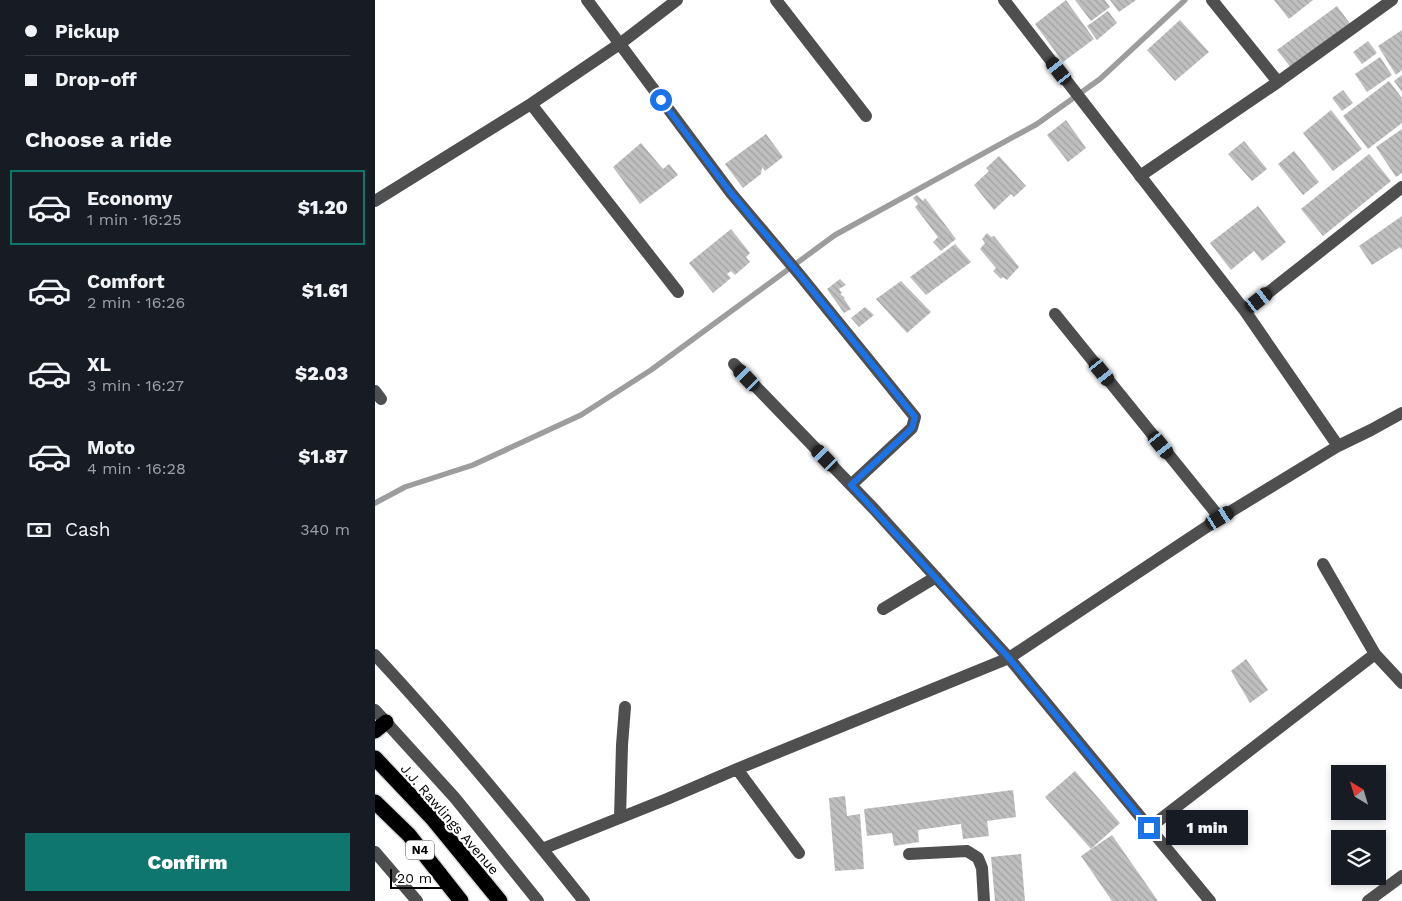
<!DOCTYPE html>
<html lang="en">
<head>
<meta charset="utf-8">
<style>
	:root { --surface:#171b24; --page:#20242c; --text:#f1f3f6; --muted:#9ea1a6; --line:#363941; --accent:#0f766e }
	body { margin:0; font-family:"Work Sans",sans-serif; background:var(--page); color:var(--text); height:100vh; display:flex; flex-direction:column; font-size:19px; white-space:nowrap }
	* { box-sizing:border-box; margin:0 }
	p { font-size:16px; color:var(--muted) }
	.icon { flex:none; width:28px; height:28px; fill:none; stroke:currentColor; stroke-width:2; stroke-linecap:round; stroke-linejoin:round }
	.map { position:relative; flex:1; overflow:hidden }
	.side { display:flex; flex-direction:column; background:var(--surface); width:375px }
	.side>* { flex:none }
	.hud { display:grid; align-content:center; height:110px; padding:0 25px; background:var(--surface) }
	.needle { width:32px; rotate:322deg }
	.tools { position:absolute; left:956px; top:765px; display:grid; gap:10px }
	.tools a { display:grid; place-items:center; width:55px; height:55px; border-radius:0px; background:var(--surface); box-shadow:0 2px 8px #0003; font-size:25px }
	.scale { position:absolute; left:15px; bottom:12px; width:56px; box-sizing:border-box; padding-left:5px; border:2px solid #000; border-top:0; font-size:14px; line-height:18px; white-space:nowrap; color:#000; -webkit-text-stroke:4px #fff; paint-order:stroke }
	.end { position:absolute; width:22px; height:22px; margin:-11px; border:6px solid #1a73e8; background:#fff; box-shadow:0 0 0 2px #fff }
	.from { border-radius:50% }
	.bubble { position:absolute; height:35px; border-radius:0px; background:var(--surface); box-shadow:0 2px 8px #0003; font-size:16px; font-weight:800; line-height:35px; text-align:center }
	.car { position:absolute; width:15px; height:30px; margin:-15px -8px; border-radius:6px; box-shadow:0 0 4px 1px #0007; background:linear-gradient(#222 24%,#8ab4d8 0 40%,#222 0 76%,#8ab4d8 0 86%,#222 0) }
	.hud b { display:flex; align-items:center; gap:18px; height:48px; font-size:19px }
	.hud b+b { border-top:1px solid var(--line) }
	.hud i { width:12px; height:12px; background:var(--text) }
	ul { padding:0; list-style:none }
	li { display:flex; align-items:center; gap:15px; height:75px; margin:0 10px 8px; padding:0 15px; border:2px solid transparent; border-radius:0px }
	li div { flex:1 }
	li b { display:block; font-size:19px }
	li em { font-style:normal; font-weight:800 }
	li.on { border-color:var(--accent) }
	li>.icon { width:45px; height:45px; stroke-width:1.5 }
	h2 { padding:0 25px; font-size:22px; line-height:60px }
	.pay { display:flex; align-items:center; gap:12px; height:55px; padding:0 25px; font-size:19px }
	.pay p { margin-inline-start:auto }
	.button { display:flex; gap:10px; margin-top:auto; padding:10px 25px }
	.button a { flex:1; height:58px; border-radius:0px; background:var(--accent); color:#fff; font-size:20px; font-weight:800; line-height:58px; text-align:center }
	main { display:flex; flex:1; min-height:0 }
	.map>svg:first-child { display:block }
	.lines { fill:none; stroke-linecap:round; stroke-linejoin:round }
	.stream { stroke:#9d9d9d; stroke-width:5.5 }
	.building { fill:url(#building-back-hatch) }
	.highway-casing { stroke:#dbdbdb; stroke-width:18 }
	.minor { stroke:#4f4f4f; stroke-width:12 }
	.highway { stroke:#000; stroke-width:15 }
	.route { stroke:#1a73e8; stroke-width:6 }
	.labels { text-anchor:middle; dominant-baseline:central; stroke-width:4.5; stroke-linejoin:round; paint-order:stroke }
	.shield { fill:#fff; stroke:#4c4c4c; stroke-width:1 }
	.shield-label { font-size:12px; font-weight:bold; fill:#000 }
	.street-label { font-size:14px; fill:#000; stroke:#fff }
</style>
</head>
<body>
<main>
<section class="side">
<div class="hud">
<b><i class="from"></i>Pickup</b>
<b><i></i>Drop-off</b>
</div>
<h2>Choose a ride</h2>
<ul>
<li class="on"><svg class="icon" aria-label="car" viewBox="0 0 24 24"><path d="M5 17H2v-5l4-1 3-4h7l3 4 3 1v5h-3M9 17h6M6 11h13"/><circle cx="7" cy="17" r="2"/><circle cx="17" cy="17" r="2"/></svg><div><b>Economy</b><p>1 min · 16:25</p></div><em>$1.20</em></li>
<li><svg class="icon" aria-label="car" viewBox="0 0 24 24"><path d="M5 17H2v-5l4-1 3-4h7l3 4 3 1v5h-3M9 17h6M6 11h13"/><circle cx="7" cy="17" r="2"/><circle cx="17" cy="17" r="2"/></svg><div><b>Comfort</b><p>2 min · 16:26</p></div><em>$1.61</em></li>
<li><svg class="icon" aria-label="car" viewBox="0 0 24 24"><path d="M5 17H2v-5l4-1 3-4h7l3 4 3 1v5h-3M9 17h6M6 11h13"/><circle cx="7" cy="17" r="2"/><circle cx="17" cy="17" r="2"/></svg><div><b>XL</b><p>3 min · 16:27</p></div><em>$2.03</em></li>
<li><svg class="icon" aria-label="car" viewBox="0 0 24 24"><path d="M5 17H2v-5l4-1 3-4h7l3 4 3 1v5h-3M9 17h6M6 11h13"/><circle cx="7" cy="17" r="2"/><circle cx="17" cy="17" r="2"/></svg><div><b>Moto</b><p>4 min · 16:28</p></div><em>$1.87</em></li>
</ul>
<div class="pay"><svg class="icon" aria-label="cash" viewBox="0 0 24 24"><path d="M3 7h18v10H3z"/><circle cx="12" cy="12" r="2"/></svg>Cash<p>340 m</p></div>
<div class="button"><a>Confirm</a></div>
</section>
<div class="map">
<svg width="1027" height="901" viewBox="0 0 1027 901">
	<defs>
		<pattern id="building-back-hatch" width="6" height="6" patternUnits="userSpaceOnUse" patternTransform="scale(1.25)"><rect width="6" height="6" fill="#bfbfbf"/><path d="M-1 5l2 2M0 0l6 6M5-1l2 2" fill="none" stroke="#a2a2a2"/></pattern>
	</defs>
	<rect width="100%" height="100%" fill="#fff"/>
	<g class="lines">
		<path class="stream" d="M0,503l30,-16 68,-22 108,-50 70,-45 184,-135 202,-111 63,-45 85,-79"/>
	</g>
	<path class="building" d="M691,0l28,39 -31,23 -28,-38z
		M700,0h30l5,7 -19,14z
		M735,0h26l-17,12z
		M899,0h39l-24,19z
		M962,6l14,19 -59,44 -15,-19z
		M733,11l9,12 -20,17 -10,-14z
		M805,20l29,32 -34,29 -28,-31z
		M1027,30v40l-6,5 -18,-29z
		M993,41l9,12 -15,11 -9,-12z
		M1005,57l12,18 -25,17 -12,-18z
		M1027,75v17l-8,-11z
		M1014,81l13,17v25l-34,26 -25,-33z
		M968,90l10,13 -11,8 -10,-13z
		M956,110l31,39 -29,22 -30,-38z
		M691,120l20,28 -18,14 -21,-27z
		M1027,129v44l-6,4 -20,-30z
		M391,134l17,23 -18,14 -3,-4 -1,7 -18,14 -18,-24z
		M869,141l23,28 -15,12 -24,-27z
		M266,143l22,26 6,-5 9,11 -38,29 -27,-37z
		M919,151l25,31 -16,13 -25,-31z
		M994,154l22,27 -68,55 -22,-27z
		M624,156l27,30 -12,11 -3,-3 -17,16 -20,-25 15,-14 -3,-3z
		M542,195l6,6 2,-3 31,41 -15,12 -8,-9 5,-5 -23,-30 3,-3 -5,-6z
		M883,206l28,36 -24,19 -8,-10 -23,19 -21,-27z
		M1027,216v34l-2,-3 -28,18 -13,-19z
		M356,229l19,24 -4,4 4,5 -15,13 -4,-4 -4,3 4,4 -18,15 -24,-30z
		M612,233l4,4 3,-1 25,31 -12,13 -4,-3 -2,2 -8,-8 3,-3 -16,-19 5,-6 -3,-4z
		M580,244l16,18 -45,33 -16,-18z
		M465,279l6,6 -7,4 3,4 -2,1 5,4 -1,1 7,10 -7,4 -17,-24z
		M526,281l30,31 -24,21 -31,-34z
		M490,307l9,8 -15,12 -8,-9z
		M871,659l22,31 -18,13 -19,-32z
		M700,771l45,52 -29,26 -46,-52z
		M638,790l3,27 -29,4 2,15 -26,3 -2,-15 -43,6 1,12 -25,4 -2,-13 -25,3 -3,-27z
		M470,796l2,20 13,-2 4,55 -29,2 -6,-73z
		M737,835l46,66h-46l-31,-45z
		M646,854l4,47h-30l-4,-44z"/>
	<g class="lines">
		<g class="highway-casing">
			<path id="highway" d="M0,731l11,-9
				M0,758l57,60 68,83
				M0,802l34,33 52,66"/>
		</g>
		<path class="minor" d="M212,0l144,193 68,81 116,143 -3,11 -61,57
			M401,0l90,116
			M629,0l241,311 93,135
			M837,0l66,82
			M156,104l147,188
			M765,176l138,-94 114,-82
			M0,201l156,-97 90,-61 56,-43
			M870,311l157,-124
			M680,314l165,204
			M359,364l140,145 135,149 201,243
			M0,391l6,8
			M948,564l52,90 27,29
			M508,609l53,-32
			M0,655c73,78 142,162 209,246
			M0,710l80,88 83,103
			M362,769l62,84
			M245,818l2,-73 3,-38
			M774,828l226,-174
			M167,849l125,-50 70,-30 272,-111 211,-140 118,-72 33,-16 31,-17
			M0,852l42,49
			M534,854l58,-3 11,7 4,10 2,33
			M993,901l34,-25"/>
		<use href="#highway" class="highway"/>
	</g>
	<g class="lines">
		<path class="route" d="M286,100l70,93 68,81 116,143 -3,11 -61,57 158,173 140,170"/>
	</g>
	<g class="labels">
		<rect class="shield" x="31" y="840.5" width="28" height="19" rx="4"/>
		<g class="shield-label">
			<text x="45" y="850">N4</text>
		</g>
		<g class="street-label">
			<text transform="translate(75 819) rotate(49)">J.J. Rawlings Avenue</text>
		</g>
	</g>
</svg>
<div class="tools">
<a><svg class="needle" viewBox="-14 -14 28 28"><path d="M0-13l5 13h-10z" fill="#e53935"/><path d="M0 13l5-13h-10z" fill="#9ea1a6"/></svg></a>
<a><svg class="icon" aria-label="layers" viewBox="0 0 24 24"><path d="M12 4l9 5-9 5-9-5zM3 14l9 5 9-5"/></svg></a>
</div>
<div class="scale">20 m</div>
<i class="end from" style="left:286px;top:100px"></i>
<i class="end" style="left:774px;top:828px"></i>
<div class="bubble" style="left:791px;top:810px;width:82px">1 min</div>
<i class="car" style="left:684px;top:71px;rotate:322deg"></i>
<i class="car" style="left:884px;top:300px;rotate:52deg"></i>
<i class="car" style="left:727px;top:372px;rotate:141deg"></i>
<i class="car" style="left:372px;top:378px;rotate:316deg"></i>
<i class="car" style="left:786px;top:445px;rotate:141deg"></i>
<i class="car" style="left:450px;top:458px;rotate:316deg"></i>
<i class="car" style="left:845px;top:518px;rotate:59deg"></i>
</div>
</main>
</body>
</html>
